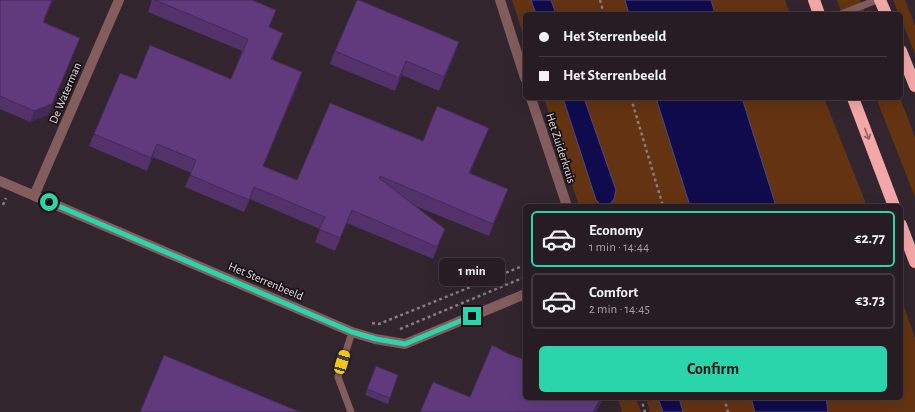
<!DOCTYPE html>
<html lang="en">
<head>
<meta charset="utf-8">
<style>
	:root { --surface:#261c22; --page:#32292f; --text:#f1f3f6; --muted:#a4a1a5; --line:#423a40; --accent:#2bd5ac }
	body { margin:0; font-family:"Alegreya Sans",sans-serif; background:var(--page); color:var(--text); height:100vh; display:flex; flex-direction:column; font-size:15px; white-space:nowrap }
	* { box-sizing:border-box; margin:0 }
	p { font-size:13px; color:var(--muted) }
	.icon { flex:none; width:22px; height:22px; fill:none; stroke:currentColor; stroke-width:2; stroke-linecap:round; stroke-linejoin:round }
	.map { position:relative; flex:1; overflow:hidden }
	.sheet { position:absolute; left:523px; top:204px; width:380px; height:196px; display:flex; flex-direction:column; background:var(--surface); border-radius:6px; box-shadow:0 4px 16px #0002,0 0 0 1px var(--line) }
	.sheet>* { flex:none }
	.hud { position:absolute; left:523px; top:12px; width:380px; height:88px; border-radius:6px; box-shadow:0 4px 16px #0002,0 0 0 1px var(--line); display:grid; align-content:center; height:88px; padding:0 16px; background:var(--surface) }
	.end { position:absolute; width:18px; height:18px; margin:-9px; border:5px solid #2bd5ac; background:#111; box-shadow:0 0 0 2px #111 }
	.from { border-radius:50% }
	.bubble { position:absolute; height:28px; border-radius:6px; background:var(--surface); box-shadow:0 4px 16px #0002,0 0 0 1px var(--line); font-size:13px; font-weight:700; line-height:28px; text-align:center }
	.car { position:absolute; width:12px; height:24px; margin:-12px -6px; border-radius:5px; box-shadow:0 0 3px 1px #0007; background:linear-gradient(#f5c518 24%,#345 0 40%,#f5c518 0 76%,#345 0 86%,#f5c518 0) }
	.hud b { display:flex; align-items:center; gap:14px; height:38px; font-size:15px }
	.hud b+b { border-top:1px solid var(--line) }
	.hud i { width:10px; height:10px; background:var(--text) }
	ul { padding:7px 0 0; list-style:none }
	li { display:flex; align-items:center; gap:12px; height:56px; margin:0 8px 6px; padding:0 8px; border:2px solid var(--line); border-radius:6px }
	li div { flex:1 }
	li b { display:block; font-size:15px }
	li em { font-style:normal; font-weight:700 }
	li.selected { border-color:var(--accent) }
	li>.icon { width:36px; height:36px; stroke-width:1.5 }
	.action { display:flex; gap:8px; margin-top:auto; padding:8px 16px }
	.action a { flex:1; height:46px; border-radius:6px; background:var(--accent); color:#111; font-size:16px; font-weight:700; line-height:46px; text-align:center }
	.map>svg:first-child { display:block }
	.green { fill:#643311 }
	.water { fill:#100b4d; stroke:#504a79 }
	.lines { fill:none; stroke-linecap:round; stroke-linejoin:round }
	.path { stroke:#887d83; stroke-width:2.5; stroke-dasharray:3 3; stroke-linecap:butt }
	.service { stroke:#835c5d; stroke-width:7 }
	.minor { stroke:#835c5d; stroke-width:10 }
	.motorway { stroke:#f4a7a8; stroke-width:12 }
	.wall { fill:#53326c }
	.shaded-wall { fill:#432958 }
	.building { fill:#603a7d; stroke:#432958 }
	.oneway { stroke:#906365 }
	.route { stroke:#2bd5ac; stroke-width:5 }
	.labels { text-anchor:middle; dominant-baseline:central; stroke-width:3.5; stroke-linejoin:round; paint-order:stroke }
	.street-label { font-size:12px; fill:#e5dce1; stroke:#161014 }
</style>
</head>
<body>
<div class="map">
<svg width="915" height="412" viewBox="0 0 915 412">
	<rect width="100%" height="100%" fill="#32252d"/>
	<path class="green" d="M512,0h19l5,14h-11v26z
		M551,0h74l4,14h-73z
		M711,0h74l5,14h-75z
		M837,0h23l6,14h-24z
		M893,0h12l10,25v29l-14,-35v-5h-2z
		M544,98h19l33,102 6,6 7,-1 7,-15 -32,-92h72l34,108h-111z
		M742,98h82l43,108h-91z
		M876,98h24l15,39v60z
		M901,298l14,40v74h-87l-2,-14h75z
		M618,398h18l5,14h-19z
		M646,398h12l5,14h-13z
		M679,398h72l4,14h-72z"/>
	<path class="water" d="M531,0h20l5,14h-20z
		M625,0h86l4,14h-86z
		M563,98h21l32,92 -2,9 -5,6 -7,1 -6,-6z
		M656,98h86l34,108h-86z
		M658,398h21l4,14h-20z
		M751,398h75l2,14h-73z"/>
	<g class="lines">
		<path class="path" d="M600,0l4,14
			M631,98l32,108
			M3,205l3,-7
			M372,323l7,1 146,-59
			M400,329l125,-52
			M641,398l4,14
			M724,398l4,14"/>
		<path class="service" d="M841,14l36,-14
			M351,412l-13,-35 14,-45"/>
		<path class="minor" d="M500,0l25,78
			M531,98l36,108
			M0,181l352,151 23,7 30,5 120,-50
			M34,196l85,-196"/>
		<path class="motorway" d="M814,0l5,14
			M880,0l6,14
			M901,51l14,35
			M853,98l41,108
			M901,225l14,37"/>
	</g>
	<path class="wall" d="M0,0h53l-10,23 37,15 -32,77 -18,7 -30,-13z
		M152,0h100l18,27 13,6 -11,26 26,26 -35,81 34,14 126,-39 66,-13 -5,12 -14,33 38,16 -5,13 -14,34 -76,-31 27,37 -7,17 -86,-36 -12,28 -20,-9 5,-13 -70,-30 -6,13 -59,-25 6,-14 -38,-16 -6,14 -58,-25 5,-12 42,-55h95l11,-28 -94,-39z
		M335,51l119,5 -15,35 -37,-16 -7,16 -65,-27z
		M376,366l22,9 -10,29 -23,-9z"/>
	<path class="shaded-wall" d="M52,0h1l-14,33 4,-11z
		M283,33l-5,12 -11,27 4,-13z
		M80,38l-32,77 -18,7 4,-11z
		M459,42l-5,14 -15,35 5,-14z
		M406,61l-4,14 -7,16 4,-13z
		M302,72l-4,13 -40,94 5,-13z
		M489,128l-5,12 -19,45 4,-12z
		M157,144l-4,13 -6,14 4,-13z
		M254,187l-4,12 -6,13 5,-12z
		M508,189l-5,13 -14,34 4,-12z
		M352,210l-5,13 -12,28 5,-13z
		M445,229l-5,13 -7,17 4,-12z
		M601,398h1l-1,5 -5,9h-3z"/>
	<path class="building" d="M0,0h52l-9,22 37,16 -28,66 -18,7 -34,-15z
		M155,0h97l24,10 -7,17 14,6 -12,26 31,13 -39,94 34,14 33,-77 93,38 14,-35 52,22 -20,45 39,16 -15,35 -113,-48 -1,2 66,51 -8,18 -85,-37 -12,28 -21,-9 6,-12 -71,-30 -5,13 -59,-25 6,-15 -39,-16 -6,14 -57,-24 26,-61 16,6 14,-34 81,34 17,-40z
		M357,0h2l100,42 -15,35 -38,-16 -7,17 -64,-27z
		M492,345l17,9 16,6v38h76l-8,14h-173l13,-30 37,15z
		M164,355l136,57h-160z
		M376,366l22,9 -8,23 -23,-9z"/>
	<defs><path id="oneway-shaft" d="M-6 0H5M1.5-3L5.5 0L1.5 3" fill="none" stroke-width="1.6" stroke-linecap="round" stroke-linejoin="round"/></defs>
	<use class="oneway" href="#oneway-shaft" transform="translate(867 134) rotate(69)"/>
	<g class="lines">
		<path class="route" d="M49,202l303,130 24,7 29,5 67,-28"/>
	</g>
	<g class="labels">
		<g class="street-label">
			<text transform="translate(65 93) rotate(-67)">De Waterman</text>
			<text transform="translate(561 148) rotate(72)">Het Zuiderkruis</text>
			<text transform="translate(266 281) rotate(23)">Het Sterrenbeeld</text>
		</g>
	</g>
</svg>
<i class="end from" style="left:49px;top:202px"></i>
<i class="end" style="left:472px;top:316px"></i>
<div class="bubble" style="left:439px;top:258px;width:66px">1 min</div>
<i class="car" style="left:342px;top:362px;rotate:17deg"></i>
<div class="hud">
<b><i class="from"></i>Het Sterrenbeeld</b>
<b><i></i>Het Sterrenbeeld</b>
</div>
<section class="sheet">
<ul>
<li class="selected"><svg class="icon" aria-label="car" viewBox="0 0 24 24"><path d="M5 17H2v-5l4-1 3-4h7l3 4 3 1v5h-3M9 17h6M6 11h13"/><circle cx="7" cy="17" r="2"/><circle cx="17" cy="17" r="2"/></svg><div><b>Economy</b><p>1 min · 14:44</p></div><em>€2.77</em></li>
<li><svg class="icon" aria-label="car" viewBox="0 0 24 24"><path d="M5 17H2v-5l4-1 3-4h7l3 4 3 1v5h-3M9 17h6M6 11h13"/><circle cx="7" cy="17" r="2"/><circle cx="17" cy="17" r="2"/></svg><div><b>Comfort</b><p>2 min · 14:45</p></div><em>€3.73</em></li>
</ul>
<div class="action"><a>Confirm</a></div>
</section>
</div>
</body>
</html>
